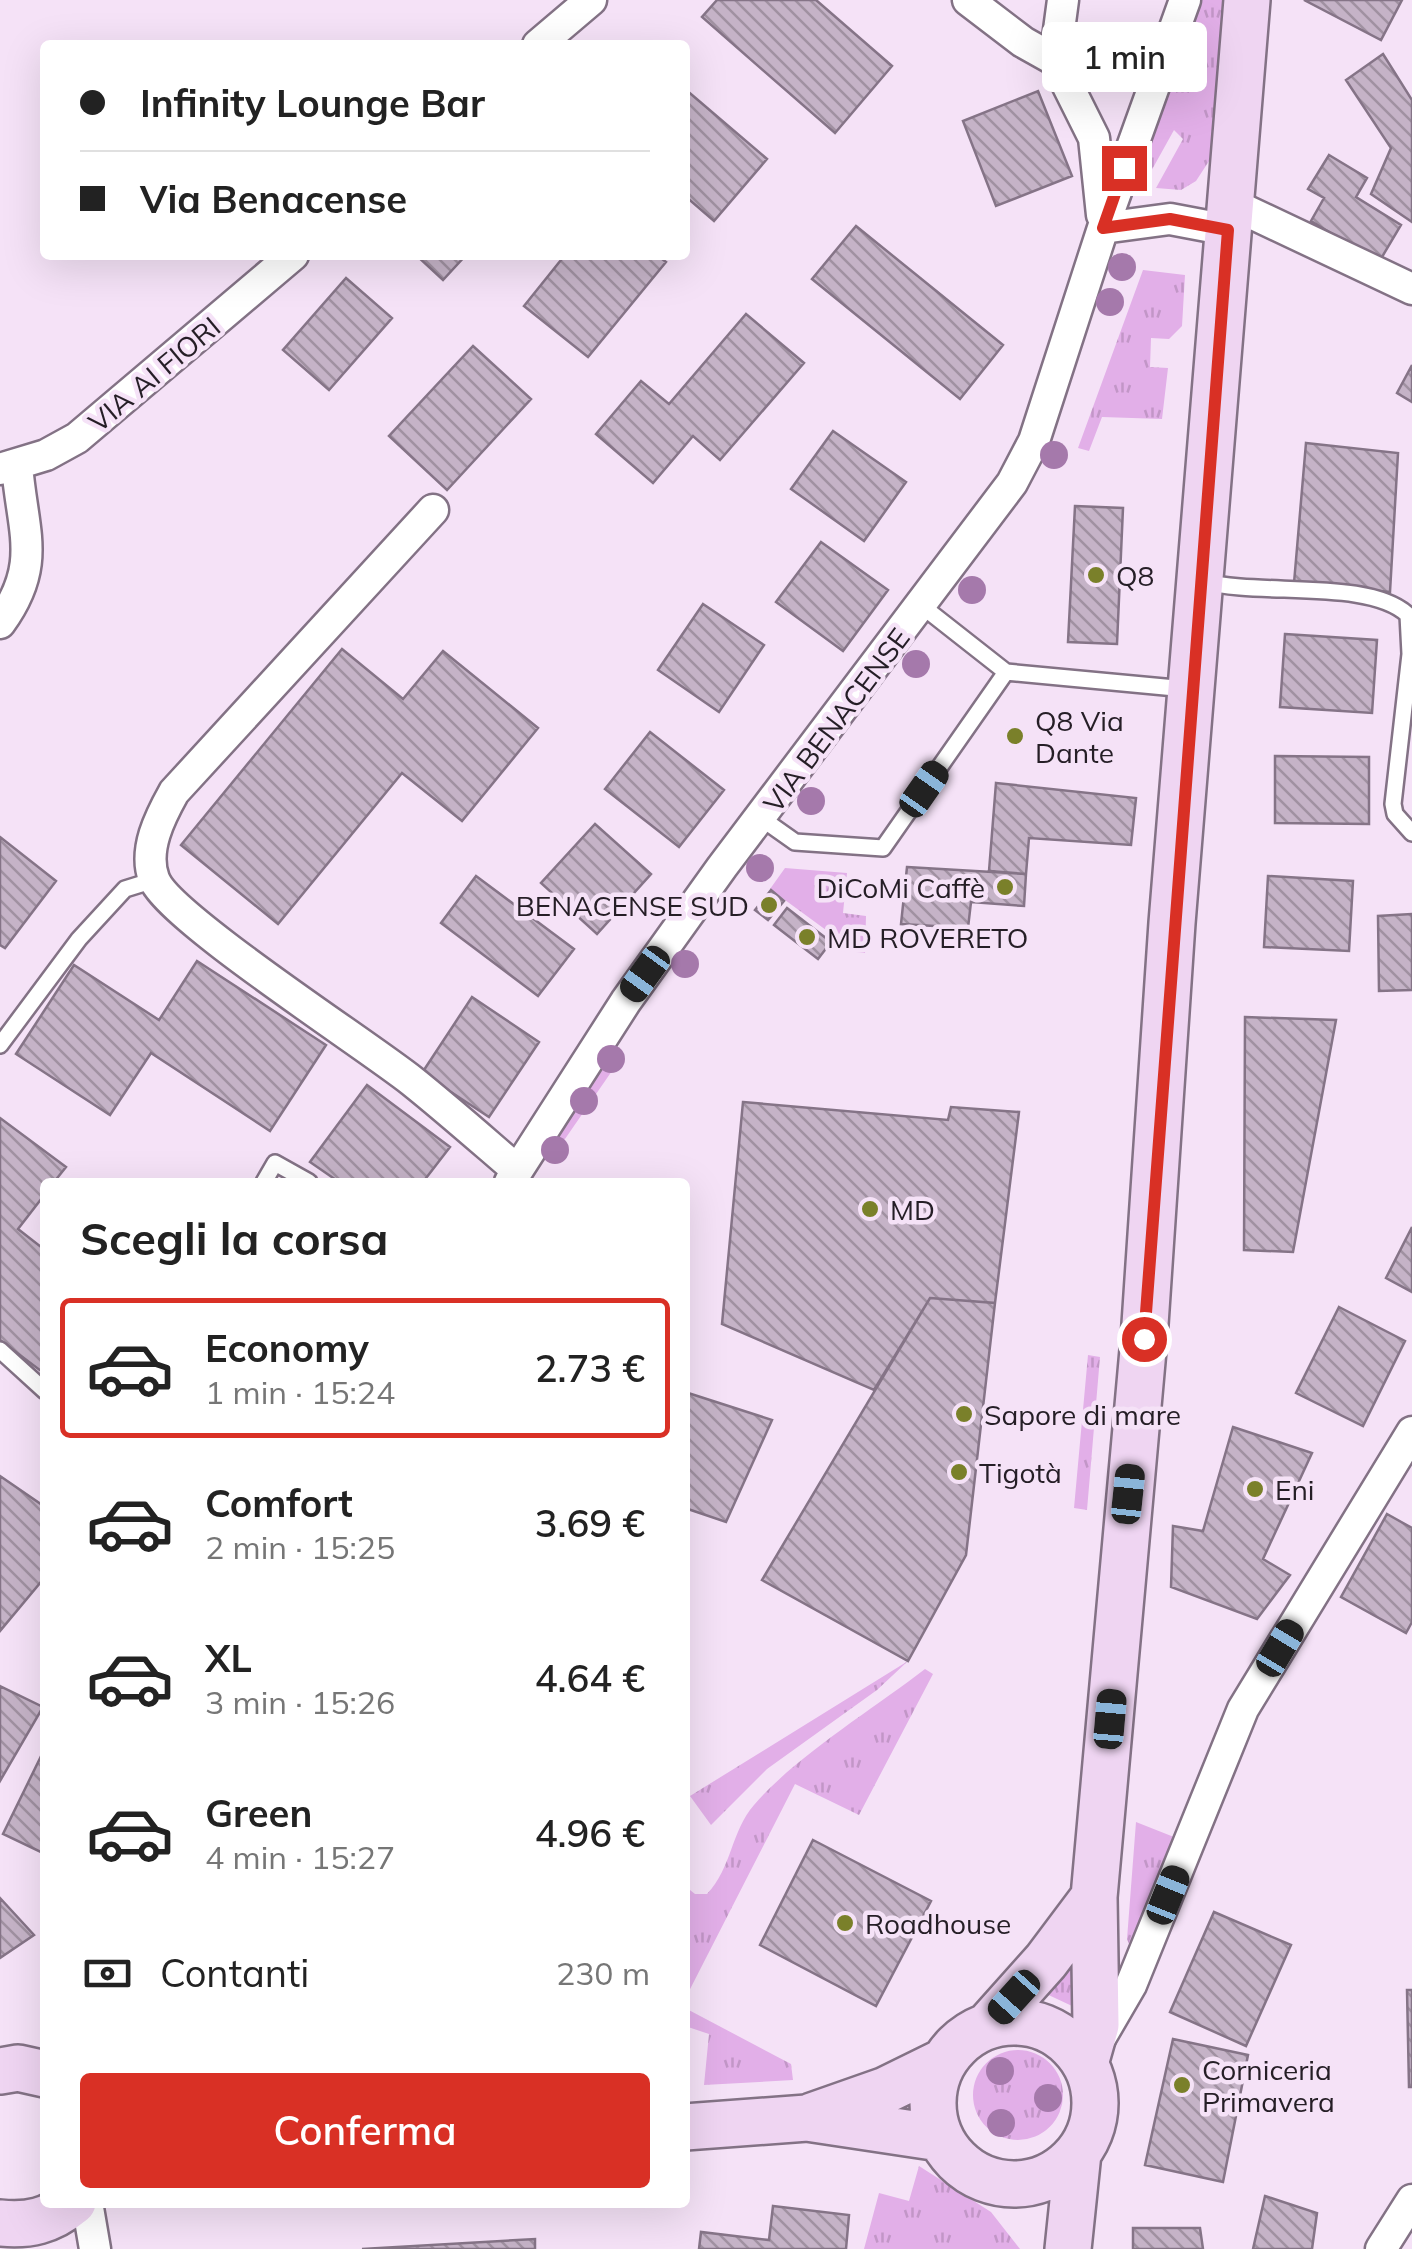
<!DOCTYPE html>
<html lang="it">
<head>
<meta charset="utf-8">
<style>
	:root { --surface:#fff; --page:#f6f6f6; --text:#222; --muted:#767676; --line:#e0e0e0; --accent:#d93025 }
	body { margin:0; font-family:Mulish,sans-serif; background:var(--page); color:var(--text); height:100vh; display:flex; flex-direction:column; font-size:38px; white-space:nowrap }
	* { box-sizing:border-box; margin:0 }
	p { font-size:32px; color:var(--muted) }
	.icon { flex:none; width:55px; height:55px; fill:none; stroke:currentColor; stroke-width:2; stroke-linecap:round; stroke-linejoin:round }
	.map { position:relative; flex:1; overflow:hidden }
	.details { position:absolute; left:40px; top:1178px; width:650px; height:1030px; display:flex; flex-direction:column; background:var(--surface); border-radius:10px; box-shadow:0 10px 40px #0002 }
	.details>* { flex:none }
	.guide { position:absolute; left:40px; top:40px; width:650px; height:220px; border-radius:10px; box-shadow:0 10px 40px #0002; display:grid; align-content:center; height:220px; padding:0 40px; background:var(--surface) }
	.end { position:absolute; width:45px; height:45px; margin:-22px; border:12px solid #d93025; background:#fff; box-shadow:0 0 0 5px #fff }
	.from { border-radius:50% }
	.bubble { position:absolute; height:70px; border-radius:10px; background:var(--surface); box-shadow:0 10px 40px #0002; font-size:32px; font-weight:600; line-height:70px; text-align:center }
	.car { position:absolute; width:30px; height:60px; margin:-30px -15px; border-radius:12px; box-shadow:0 0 8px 2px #0007; background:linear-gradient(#222 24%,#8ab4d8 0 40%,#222 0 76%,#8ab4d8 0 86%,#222 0) }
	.guide b { display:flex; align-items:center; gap:35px; height:95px; font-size:38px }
	.guide b+b { border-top:2px solid var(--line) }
	.guide i { width:25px; height:25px; background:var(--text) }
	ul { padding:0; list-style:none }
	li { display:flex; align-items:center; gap:30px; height:140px; margin:0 20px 15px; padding:0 20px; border:5px solid transparent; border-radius:10px }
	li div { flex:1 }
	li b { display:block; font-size:38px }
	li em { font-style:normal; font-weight:600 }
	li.on { border-color:var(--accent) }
	li>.icon { width:90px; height:90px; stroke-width:1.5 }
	h2 { padding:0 40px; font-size:45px; line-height:120px }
	.pay { display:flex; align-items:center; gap:25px; height:110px; padding:0 40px; font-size:38px }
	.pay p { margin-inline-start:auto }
	.primary-button { display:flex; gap:20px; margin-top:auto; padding:20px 40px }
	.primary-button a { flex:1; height:115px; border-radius:10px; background:var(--accent); color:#fff; font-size:40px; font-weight:600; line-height:115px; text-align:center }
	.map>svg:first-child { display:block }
	.grass { fill:url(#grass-tufts) }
	.building { fill:url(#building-back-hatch); stroke:#857487; stroke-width:2.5 }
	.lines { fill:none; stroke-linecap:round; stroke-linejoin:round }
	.lane-casing { stroke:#837285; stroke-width:20 }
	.street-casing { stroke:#837285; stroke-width:35 }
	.secondary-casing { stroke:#837285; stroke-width:50 }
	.lane { stroke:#fff; stroke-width:15 }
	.street { stroke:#fff; stroke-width:30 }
	.secondary { stroke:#efd5f2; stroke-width:45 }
	.tree { fill:#a579ab }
	.route { stroke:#d93025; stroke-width:12 }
	.poi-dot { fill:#7a802a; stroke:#f5e2f7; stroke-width:4 }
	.labels { text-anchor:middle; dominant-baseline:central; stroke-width:9; stroke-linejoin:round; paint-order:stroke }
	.street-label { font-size:28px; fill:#251e26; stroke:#f5e2f7 }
	.poi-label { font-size:28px; fill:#251e26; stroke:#f5e2f7; text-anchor:start }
</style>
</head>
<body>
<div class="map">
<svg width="1412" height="2249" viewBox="0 0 1412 2249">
	<defs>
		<pattern id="grass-tufts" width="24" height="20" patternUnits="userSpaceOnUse" patternTransform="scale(2.5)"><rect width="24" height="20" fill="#e2afe8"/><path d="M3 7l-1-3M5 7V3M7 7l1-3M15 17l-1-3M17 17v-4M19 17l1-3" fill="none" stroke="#c296c7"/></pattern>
		<pattern id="building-back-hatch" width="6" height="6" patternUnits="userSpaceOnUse" patternTransform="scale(2.5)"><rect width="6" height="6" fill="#c5b3c7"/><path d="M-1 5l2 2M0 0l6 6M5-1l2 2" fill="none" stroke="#a091a1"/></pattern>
	</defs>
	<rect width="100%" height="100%" fill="#f5e2f7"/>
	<path class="grass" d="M1201,0h24l-14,158 -15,23 -15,9 -25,-2 27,-49 -9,-9 -25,45 -9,-24 54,-144z
		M1143,270l42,5 -3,51 -13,13 -18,-1 -1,29 18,1 -6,51 -60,-2 -13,34 -11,-3z
		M785,868l62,5 -4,40 23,3 -1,37 -9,-1 -86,-63z
		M611,1048l12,7 -67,97 -4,-6z
		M1088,1355l12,2 -13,153 -13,-2z
		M908,1661l-31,29 -110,79 -56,56 -21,-29z
		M925,1669l8,5 -74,141 -64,-31 -110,215v-113l10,8h12c25,-26 24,-63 47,-89 41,-48 119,-96 171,-136z
		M1136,1822l43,17 -47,113 -5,-13z
		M1085,1920l2,93 -47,-22z
		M685,2008l106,56 2,16 -89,5 5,-51 -24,-8z
		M973 2095a45 45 0 1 1 90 0a45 45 0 1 1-90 0Z
		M919,2166l72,46 29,37h-156l15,-56 30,8z"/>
	<path class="building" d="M717,0h99l76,66 -57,67 -133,-116z
		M1304,0h98l-21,40z
		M1383,54l29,46v122l-41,-28 20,-46 -45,-68z
		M685,89l82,70 -53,62 -29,-25z
		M1038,91l34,85 -76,30 -33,-85z
		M1329,155l38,23 -11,19 45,28 -22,37 -68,-41 13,-23 -16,-9z
		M856,226l147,119 -43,54 -148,-120z
		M416,255h50l-23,25z
		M565,255h92l9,7 -78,95 -64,-51z
		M346,278l46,40 -63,72 -46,-40z
		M746,314l58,49 -84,97 -27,-24 -40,47 -57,-49 45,-53 28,23z
		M473,346l58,53 -84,91 -58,-54z
		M1412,365v37l-15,-9z
		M833,431l73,51 -42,59 -73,-52z
		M1306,443l92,10 -8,139 -96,-9z
		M1075,506l48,2 -6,136 -49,-2z
		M821,542l67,48 -45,61 -67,-49z
		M703,604l61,41 -45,67 -61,-42z
		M1285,634l92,6 -5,73 -92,-6z
		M342,649l61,50 40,-48 95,77 -76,93 -60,-48 -124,151 -97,-79z
		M650,732l74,58 -45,57 -74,-58z
		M1275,756l94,1v67l-94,-1z
		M996,783l140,15 -5,47 -102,-7 -3,36 -37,-3z
		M595,824l56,50 -54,60 -56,-51z
		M0,837l56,44 -51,67 -5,-3z
		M907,867l119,7 -2,32 -53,-4 -3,26 -67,-4z
		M476,876l98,73 -36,47 -97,-73z
		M1268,876l85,5 -4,70 -85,-4z
		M771,890l13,11 -16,19 -13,-10z
		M787,908l44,34 -13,17 -44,-34z
		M1412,914v76l-33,1 -1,-75z
		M197,961l129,84 -56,86 -119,-78 -41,62 -94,-61 58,-89 85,55z
		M472,997l67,45 -50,75 -67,-44z
		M1245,1017l91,3 -43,232 -49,-2z
		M367,1085l83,62 -27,35h-84l-29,-20z
		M743,1102l205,18 3,-13 68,5 -24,191 -65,-5 -56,92 -152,-66z
		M0,1118l66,49 -12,15h-9v12l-27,35 27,21v124l-45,-34z
		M1412,1227v65l-26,-14z
		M930,1298l65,5 -29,252 -58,106 -146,-81z
		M1339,1307l66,34 -42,85 -67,-33z
		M685,1392l87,28 -46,102 -41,-14z
		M1233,1427l79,26 -49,106 27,16 -33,44 -86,-32 2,-61 30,5z
		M0,1476l45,31v70l-45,54z
		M1387,1514l25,14v94l-6,11 -65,-36z
		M0,1686l43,21 -43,74z
		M45,1748v106l-42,-20z
		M813,1840l118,61 -55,105 -116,-61z
		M0,1898l34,37 -34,23z
		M1214,1912l77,33 -45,101 -76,-34z
		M1407,1990h5v97h-3z
		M1173,2039l75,16 -25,127 -78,-17z
		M1265,2196l52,17 -5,36h-59z
		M773,2206l76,9 -3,34h-147l2,-17 68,8z
		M1133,2228h67l3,21h-70z
		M535,2239v10h-173z"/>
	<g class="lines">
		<g class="lane-casing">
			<path id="lane" d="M1203,581c54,16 166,-3 205,34l2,39 -17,150 2,10 17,19
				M922,606l84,66 180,17
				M761,818l34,24 88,6 123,-176
				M0,1045l79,-106 46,-50 29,-9
				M264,1182l11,-19 34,19
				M0,1350l45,41"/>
		</g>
		<g class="street-casing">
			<path id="street" d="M968,0l55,42 32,18 39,78 8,77
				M538,45l53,-45
				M1055,60l8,-60
				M1230,203l182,86
				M1103,228l67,-9 58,11
				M0,469l46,-14 31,-17 216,-183
				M433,510l-259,282c-14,25 -31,58 -20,87 14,38 213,166 258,202 35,28 70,59 105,89
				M0,623c43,-59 22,-92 17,-158
				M510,1182l116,-181 96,-134 290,-384 22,-42 69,-213 82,-228
				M1099,2040l32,-55 112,-276 169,-277
				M87,2202l8,47
				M1381,2249l31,-49"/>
		</g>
		<g class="secondary-casing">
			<path id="secondary" d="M933 2103a81 81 0 1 1 162 0a81 81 0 1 1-162 0Z
				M988,2026l58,-65 48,-64
				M1085,2064l11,-39 -2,-128 50,-558 28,-416 75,-923
				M0,2071l18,-3 27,6
				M812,2116l74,-26 57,-28
				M685,2127l122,-9 133,20
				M0,2223c29,3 50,-2 73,-21
				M1068,2249l10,-96"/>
		</g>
		<use href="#lane" class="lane"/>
		<use href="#street" class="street"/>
		<use href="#secondary" class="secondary"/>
	</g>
	<g class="tree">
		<circle cx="1122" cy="267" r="14"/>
		<circle cx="1110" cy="302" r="14"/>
		<circle cx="1054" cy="455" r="14"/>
		<circle cx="972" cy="590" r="14"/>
		<circle cx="916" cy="664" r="14"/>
		<circle cx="811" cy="801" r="14"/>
		<circle cx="760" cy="868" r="14"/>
		<circle cx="685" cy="964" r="14"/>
		<circle cx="611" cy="1059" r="14"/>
		<circle cx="584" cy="1101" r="14"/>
		<circle cx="555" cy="1150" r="14"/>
		<circle cx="1000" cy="2071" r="14"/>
		<circle cx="1048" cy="2098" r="14"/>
		<circle cx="1001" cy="2123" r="14"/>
	</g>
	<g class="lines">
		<path class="route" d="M1124,168l-21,60 67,-9 58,11 -84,1109"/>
	</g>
	<g class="poi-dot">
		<circle cx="1096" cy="575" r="10"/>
		<circle cx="1015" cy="736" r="10"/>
		<circle cx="1005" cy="887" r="10"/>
		<circle cx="769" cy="905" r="10"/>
		<circle cx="807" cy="937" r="10"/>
		<circle cx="870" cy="1209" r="10"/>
		<circle cx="964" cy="1414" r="10"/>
		<circle cx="959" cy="1472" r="10"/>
		<circle cx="1255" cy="1489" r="10"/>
		<circle cx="845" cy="1923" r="10"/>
		<circle cx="1182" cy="2085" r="10"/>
	</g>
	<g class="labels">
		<g class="street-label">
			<text transform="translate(154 374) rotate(-40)">VIA AI FIORI</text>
			<text transform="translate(836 720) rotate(-53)">VIA BENACENSE</text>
		</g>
		<g class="poi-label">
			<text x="1116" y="575">Q8</text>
			<text x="1035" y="720">Q8 Via<tspan x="1035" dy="32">Dante</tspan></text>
			<text x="985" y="887" text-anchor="end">DiCoMi Caffè</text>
			<text x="749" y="905" text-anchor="end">BENACENSE SUD</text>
			<text x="827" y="937">MD ROVERETO</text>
			<text x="890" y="1209">MD</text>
			<text x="984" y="1414">Sapore di mare</text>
			<text x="979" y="1472">Tigotà</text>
			<text x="1275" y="1489">Eni</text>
			<text x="865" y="1923">Roadhouse</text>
			<text x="1202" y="2069">Corniceria<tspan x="1202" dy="32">Primavera</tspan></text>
		</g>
	</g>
</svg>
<i class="end from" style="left:1144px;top:1339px"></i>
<i class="end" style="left:1124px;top:168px"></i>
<div class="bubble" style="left:1042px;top:22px;width:165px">1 min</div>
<i class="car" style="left:924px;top:789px;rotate:35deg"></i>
<i class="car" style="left:645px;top:974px;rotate:216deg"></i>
<i class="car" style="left:1128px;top:1494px;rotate:6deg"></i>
<i class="car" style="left:1280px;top:1648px;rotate:31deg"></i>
<i class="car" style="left:1110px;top:1719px;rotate:5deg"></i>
<i class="car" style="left:1168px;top:1895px;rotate:22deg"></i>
<i class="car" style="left:1014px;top:1997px;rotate:222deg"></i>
<div class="guide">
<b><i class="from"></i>Infinity Lounge Bar</b>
<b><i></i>Via Benacense</b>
</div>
<section class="details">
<h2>Scegli la corsa</h2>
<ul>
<li class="on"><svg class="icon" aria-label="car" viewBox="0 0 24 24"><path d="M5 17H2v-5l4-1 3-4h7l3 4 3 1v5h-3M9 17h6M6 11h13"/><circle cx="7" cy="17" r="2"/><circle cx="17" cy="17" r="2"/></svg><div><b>Economy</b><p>1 min · 15:24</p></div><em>2.73 €</em></li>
<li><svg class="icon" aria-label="car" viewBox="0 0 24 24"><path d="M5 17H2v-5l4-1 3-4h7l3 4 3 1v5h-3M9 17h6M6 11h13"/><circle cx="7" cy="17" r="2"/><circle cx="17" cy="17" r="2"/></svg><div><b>Comfort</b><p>2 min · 15:25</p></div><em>3.69 €</em></li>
<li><svg class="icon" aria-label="car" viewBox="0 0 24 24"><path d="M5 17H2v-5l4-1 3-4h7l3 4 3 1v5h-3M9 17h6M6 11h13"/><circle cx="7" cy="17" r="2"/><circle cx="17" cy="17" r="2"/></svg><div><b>XL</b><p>3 min · 15:26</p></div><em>4.64 €</em></li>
<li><svg class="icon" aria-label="car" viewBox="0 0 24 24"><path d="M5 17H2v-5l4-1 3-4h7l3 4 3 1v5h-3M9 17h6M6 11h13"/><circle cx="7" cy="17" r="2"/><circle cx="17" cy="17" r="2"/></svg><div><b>Green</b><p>4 min · 15:27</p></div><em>4.96 €</em></li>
</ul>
<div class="pay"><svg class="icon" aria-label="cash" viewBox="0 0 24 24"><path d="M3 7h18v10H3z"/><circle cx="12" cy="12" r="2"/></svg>Contanti<p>230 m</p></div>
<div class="primary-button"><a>Conferma</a></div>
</section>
</div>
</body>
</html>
